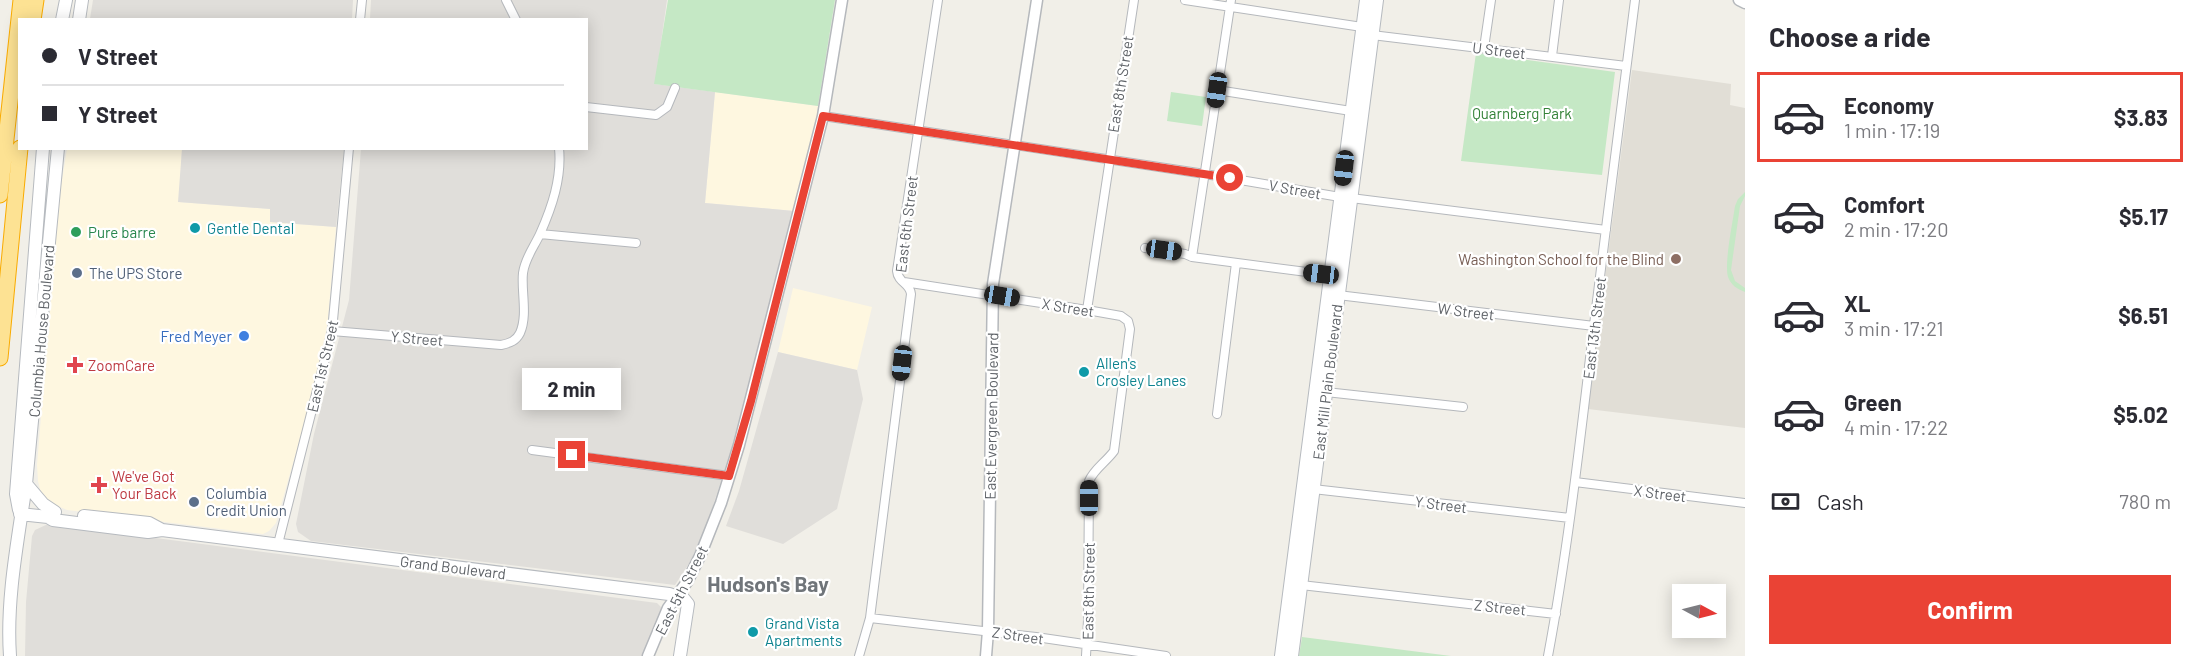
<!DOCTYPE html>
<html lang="en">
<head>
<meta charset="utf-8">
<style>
	:root { --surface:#fff; --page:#f2f2f3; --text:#2b2b33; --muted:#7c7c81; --line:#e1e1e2; --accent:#ea4335 }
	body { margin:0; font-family:Barlow,sans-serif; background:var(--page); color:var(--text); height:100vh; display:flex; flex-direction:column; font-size:22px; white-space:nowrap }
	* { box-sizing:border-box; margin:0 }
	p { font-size:20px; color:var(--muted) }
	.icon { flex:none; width:33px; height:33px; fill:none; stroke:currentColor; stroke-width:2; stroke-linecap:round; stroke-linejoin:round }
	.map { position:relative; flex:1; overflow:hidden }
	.panel { display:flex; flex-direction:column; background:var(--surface); width:450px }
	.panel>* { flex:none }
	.guide { position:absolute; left:18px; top:18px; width:570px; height:132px; border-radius:0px; box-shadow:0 3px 15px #0003; display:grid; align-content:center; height:132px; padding:0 24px; background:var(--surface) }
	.needle { width:39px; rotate:97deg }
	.buttons { position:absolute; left:1672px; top:584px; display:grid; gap:12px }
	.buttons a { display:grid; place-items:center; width:54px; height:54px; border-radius:0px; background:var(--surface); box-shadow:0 3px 15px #0003; font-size:30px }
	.end { position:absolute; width:27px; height:27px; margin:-14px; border:8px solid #ea4335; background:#fff; box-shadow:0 0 0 3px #fff }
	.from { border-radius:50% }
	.bubble { position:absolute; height:42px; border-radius:0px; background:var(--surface); box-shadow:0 3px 15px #0003; font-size:20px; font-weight:700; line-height:42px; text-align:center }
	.car { position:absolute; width:18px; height:36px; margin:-18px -9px; border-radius:8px; box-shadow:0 0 4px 2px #0007; background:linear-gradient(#222 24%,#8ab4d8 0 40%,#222 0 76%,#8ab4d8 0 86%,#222 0) }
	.guide b { display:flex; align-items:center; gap:21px; height:57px; font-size:22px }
	.guide b+b { border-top:2px solid var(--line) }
	.guide i { width:15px; height:15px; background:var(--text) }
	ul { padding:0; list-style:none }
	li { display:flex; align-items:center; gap:18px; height:90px; margin:0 12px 9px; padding:0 12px; border:3px solid transparent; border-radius:0px }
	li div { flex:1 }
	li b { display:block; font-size:22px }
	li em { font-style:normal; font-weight:700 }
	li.on { border-color:var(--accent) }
	li>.icon { width:54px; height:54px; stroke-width:1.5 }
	h2 { padding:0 24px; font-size:27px; line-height:72px }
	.pay { display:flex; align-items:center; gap:15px; height:66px; padding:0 24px; font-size:22px }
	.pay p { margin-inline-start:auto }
	.cta { display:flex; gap:12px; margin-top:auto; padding:12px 24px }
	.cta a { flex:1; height:69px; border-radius:0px; background:var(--accent); color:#fff; font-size:24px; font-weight:700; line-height:69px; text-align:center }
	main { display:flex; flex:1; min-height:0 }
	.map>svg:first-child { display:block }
	.commercial { fill:#fef7e0 }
	.industrial { fill:#e0deda }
	.education { fill:#e1ded6 }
	.green { fill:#c5e8c5 }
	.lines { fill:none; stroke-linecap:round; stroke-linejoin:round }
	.minor-casing { stroke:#b5b8bc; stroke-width:10 }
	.tertiary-casing { stroke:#b5b8bc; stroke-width:13 }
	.secondary-casing { stroke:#b6babf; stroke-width:14 }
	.motorway-casing { stroke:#f9ab00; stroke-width:17 }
	.minor { stroke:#fff; stroke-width:8 }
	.tertiary { stroke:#fff; stroke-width:10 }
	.secondary { stroke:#fff; stroke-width:12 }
	.motorway { stroke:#fde293; stroke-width:15 }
	.route { stroke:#ea4335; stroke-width:8 }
	.culture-dot { fill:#0f9aa8; stroke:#fff; stroke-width:2 }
	.leisure-dot { fill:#2e9e5b; stroke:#fff; stroke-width:2 }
	.education-dot { fill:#8d6e63; stroke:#fff; stroke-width:2 }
	.service-dot { fill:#5c6f8a; stroke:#fff; stroke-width:2 }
	.shop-dot { fill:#3f7fe0; stroke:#fff; stroke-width:2 }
	.health-dot { fill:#e0444e; stroke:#fff; stroke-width:2 }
	.labels { text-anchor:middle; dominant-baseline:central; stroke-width:4.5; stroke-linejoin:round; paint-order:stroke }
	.street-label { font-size:15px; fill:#5f6368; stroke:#fff }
	.park-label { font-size:15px; fill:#348238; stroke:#fff }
	.culture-label { font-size:15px; fill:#0d838f; stroke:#fff; text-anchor:start }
	.leisure-label { font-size:15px; fill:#27864d; stroke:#fff; text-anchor:start }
	.education-label { font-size:15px; fill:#785e54; stroke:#fff; text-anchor:end }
	.service-label { font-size:15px; fill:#4e5e75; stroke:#fff; text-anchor:start }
	.shop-label { font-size:15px; fill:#366cbe; stroke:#fff; text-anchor:end }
	.health-label { font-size:15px; fill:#be3a42; stroke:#fff; text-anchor:start }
	.district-label { font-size:21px; font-weight:bold; fill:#70757a; stroke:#fff }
</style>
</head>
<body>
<main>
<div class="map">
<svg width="1745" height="656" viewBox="0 0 1745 656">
	<rect width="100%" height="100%" fill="#f1efe8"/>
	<path class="commercial" d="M715,92l103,14 -5,35 -19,70 -89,-8z
		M67,149h115l-3,53 92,7 -1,13 66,5 -8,92 -8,49 -44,155 -7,8 -6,3 -196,-24 -19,-8 -7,-9 -3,-12 -1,-16 22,-267z
		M793,288l79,19 -15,63 -79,-18z"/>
	<path class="industrial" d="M93,0h260l-1,19h-262z
		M371,0h296l-12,84 60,8 -10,111 89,8 -60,230 -27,83 -17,38 -15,23 -364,-44 -13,-9 -2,-8 18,-90 35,-134 12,-151 225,-1v-128l-216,-1z
		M182,149h162l-8,78 -66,-5v-13l-92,-7z
		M778,352l79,18 6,29 -26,110 -54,35 -57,-18 13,-35z
		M48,524l609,79 5,5 -1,4 -18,44h-618l1,-54 6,-66 3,-6z"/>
	<path class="education" d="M1632,70l99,14 -1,21 15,3v320l-157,-19z"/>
	<path class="green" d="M668,0h167l-17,106 -164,-22z
		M1476,53l139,19 -13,103 -141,-14z
		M1171,92l35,5 -4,29 -35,-5z
		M1745,192v4l-5,10 -9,64 4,11 10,7v4c-8,-3 -14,-7 -17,-15 -4,-14 5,-56 7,-71l3,-7z
		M1302,637l149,19h-152z"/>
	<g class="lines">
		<g class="minor-casing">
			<path id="minor" d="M506,0l10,20
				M1185,0l177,27
				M360,20l2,-20
				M1372,35l254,31
				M1484,48l7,-48
				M1552,56l7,-56
				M1217,90l134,21
				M586,107l70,8 11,-8 8,-19
				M823,116l382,58 135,23
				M1351,198l255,32
				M540,234l96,9
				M1145,248l40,6 7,3 138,18
				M1192,257l39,-257
				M904,282l183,28 34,6 7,5 2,8 -16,122c-8,11 -20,18 -25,30l-1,139 -2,36
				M1338,295l256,31
				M1087,310l47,-310
				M332,331l169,14c9,-2 15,-4 19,-12 8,-18 1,-42 3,-60 2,-15 11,-26 17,-39 12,-27 22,-56 19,-86
				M1326,392l137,15
				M1217,414l19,-151
				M532,450l197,26
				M1575,482l170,21
				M1313,489l257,29
				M278,544l54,-213 17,-183
				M1301,585l255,29
				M870,618l166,19 130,19
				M859,656l11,-38 41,-324c-1,-11 -13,-11 -14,-23l41,-271
				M1548,656c20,-107 32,-215 45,-323 14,-111 27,-222 42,-333"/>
		</g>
		<g class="tertiary-casing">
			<path id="tertiary" d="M1739,0l6,3
				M648,656l20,-48 19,-26 13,-26 21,-53 18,-58 84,-329 19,-116
				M986,656l2,-25 5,-347 44,-284"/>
		</g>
		<g class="secondary-casing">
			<path id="secondary" d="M62,20l4,-20
				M79,20l3,-20
				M26,484l17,20 12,8
				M19,510l-3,-16 27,-346
				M20,514l28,3 5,3 95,12 14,-2 507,64 15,5 4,5 -8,52
				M84,516l65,7 13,7
				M10,656c-4,-57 8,-116 16,-172l32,-336
				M1281,656l85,-656
				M1292,656l85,-656"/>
		</g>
		<g class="motorway-casing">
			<path id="motorway" d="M33,20l3,-20
				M0,195l21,-195
				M0,358l20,-210"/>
		</g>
		<use href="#minor" class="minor"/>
		<use href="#tertiary" class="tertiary"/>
		<use href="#secondary" class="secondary"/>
		<use href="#motorway" class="motorway"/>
	</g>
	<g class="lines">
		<path class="route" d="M572,455l157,21 22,-75 72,-285 407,62"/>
	</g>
	<g class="culture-dot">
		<circle cx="195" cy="228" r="6"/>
		<circle cx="1084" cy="372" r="6"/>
		<circle cx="753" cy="632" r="6"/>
	</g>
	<circle class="leisure-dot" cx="76" cy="232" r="6"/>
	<circle class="education-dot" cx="1676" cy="259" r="6"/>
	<g class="service-dot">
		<circle cx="77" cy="273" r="6"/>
		<circle cx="194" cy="502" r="6"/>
	</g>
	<circle class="shop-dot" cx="244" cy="336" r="6"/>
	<g class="health-dot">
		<path d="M72 356h6v6h6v6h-6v6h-6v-6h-6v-6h6z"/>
		<path d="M96 476h6v6h6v6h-6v6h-6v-6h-6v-6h6z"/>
	</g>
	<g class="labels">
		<g class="street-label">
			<text transform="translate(1499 50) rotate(7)">U Street</text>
			<text transform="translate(1120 84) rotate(-81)">East 8th Street</text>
			<text transform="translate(1295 189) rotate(10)">V Street</text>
			<text transform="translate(906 224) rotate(-83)">East 6th Street</text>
			<text transform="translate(1068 307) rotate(9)">X Street</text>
			<text transform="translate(1466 311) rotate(7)">W Street</text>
			<text transform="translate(1594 328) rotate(-83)">East 13th Street</text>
			<text transform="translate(41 331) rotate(-85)">Columbia House Boulevard</text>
			<text transform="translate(417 338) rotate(5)">Y Street</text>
			<text transform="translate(322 366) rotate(-77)">East 1st Street</text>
			<text transform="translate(1327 382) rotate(-83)">East Mill Plain Boulevard</text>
			<text transform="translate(991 416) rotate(-89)">East Evergreen Boulevard</text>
			<text transform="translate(1660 493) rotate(7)">X Street</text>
			<text transform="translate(1441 504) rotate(7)">Y Street</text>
			<text transform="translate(453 567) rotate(7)">Grand Boulevard</text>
			<text transform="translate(681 590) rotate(-63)">East 5th Street</text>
			<text transform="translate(1088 591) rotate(-89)">East 8th Street</text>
			<text transform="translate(1500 607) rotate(6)">Z Street</text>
			<text transform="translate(1018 635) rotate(8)">Z Street</text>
		</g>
		<g class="park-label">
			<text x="1522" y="113">Quarnberg Park</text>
		</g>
		<g class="culture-label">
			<text x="207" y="228">Gentle Dental</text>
			<text x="1096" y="363">Allen's<tspan x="1096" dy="17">Crosley Lanes</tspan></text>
			<text x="765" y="623">Grand Vista<tspan x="765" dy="17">Apartments</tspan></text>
		</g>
		<g class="leisure-label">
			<text x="88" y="232">Pure barre</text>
		</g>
		<g class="education-label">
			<text x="1664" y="259">Washington School for the Blind</text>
		</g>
		<g class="service-label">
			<text x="89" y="273">The UPS Store</text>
			<text x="206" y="493">Columbia<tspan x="206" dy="17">Credit Union</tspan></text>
		</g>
		<g class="shop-label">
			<text x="232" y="336">Fred Meyer</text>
		</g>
		<g class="health-label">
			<text x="88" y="365">ZoomCare</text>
			<text x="112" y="476">We've Got<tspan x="112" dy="17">Your Back</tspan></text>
		</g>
		<g class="district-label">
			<text x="768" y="583">Hudson's Bay</text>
		</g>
	</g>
</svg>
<div class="buttons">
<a><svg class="needle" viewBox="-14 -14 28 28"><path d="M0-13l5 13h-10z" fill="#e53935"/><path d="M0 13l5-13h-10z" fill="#7c7c81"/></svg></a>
</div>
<i class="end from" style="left:1230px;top:178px"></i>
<i class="end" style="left:572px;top:455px"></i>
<div class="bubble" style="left:522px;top:368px;width:99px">2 min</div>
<i class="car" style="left:1217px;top:90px;rotate:188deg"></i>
<i class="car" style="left:1344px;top:168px;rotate:187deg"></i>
<i class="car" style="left:1164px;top:250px;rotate:98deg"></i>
<i class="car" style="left:1321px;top:274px;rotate:277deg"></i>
<i class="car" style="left:1002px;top:296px;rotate:99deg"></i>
<i class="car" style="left:902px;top:363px;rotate:187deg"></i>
<i class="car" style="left:1089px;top:498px;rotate:0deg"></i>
<div class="guide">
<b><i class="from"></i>V Street</b>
<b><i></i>Y Street</b>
</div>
</div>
<section class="panel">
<h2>Choose a ride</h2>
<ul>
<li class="on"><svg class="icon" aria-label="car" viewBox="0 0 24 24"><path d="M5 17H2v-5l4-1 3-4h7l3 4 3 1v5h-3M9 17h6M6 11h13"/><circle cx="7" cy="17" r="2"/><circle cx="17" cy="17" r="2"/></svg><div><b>Economy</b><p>1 min · 17:19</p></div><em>$3.83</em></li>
<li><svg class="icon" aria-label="car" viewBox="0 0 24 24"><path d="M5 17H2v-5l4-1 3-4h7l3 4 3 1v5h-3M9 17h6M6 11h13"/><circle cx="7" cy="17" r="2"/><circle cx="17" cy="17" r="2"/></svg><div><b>Comfort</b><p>2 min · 17:20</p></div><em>$5.17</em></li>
<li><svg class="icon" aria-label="car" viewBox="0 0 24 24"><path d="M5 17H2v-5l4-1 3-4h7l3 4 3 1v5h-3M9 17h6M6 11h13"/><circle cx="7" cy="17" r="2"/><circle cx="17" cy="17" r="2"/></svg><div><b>XL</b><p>3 min · 17:21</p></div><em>$6.51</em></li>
<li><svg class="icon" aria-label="car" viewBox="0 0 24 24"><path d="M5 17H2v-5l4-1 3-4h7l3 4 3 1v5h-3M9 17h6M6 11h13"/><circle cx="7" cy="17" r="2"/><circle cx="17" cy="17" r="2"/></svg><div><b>Green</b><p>4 min · 17:22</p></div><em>$5.02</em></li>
</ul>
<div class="pay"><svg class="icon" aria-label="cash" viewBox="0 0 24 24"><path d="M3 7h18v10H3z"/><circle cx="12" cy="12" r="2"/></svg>Cash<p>780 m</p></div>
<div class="cta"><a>Confirm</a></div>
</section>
</main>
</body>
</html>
